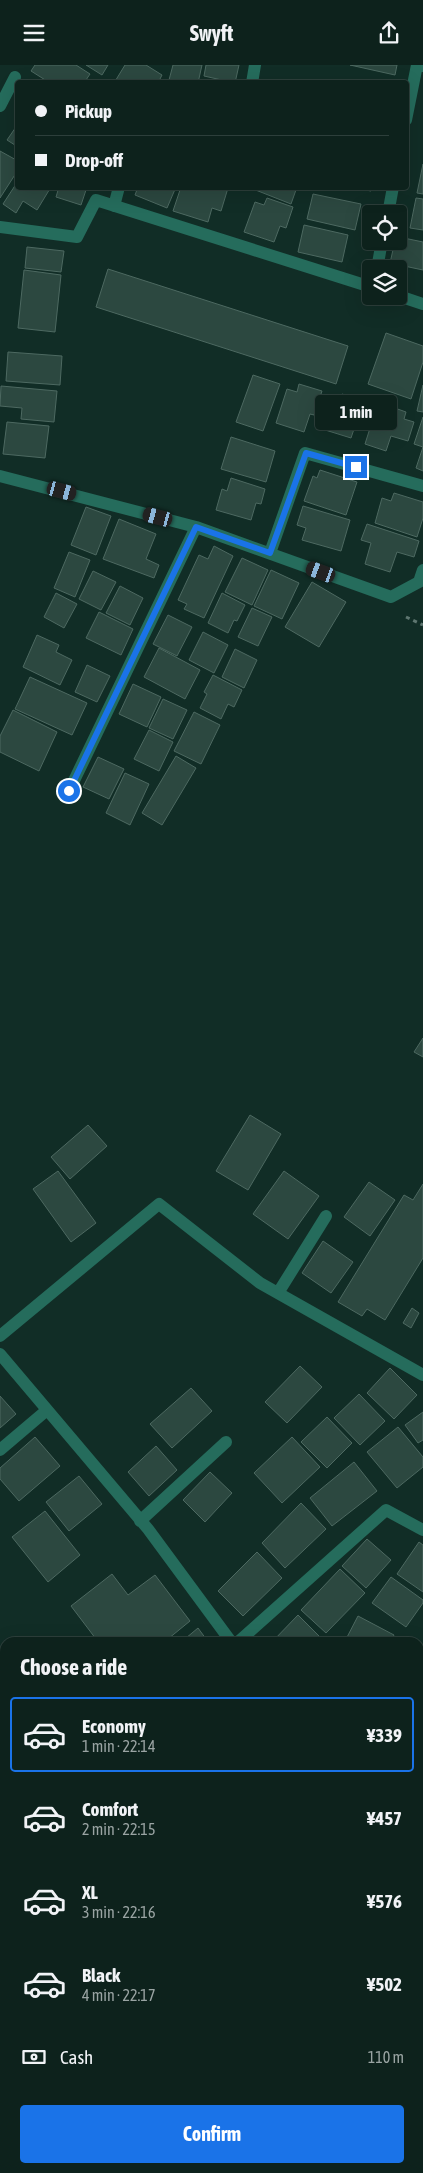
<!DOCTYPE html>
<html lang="en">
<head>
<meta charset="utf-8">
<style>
	:root { --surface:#0d221c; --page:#162a25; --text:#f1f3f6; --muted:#9aa4a3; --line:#2d3f3b; --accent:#1a73e8 }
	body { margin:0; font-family:"Asap Condensed",sans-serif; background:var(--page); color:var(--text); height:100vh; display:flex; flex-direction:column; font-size:19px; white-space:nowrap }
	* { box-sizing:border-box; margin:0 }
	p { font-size:16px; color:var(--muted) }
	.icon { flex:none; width:28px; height:28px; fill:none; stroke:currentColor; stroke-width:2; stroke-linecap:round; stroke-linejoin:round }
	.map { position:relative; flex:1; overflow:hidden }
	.details { position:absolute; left:0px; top:1572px; width:424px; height:536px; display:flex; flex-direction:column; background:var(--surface); border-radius:15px 15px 0 0; box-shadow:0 5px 20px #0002,0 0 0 1px var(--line) }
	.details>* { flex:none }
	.hud { position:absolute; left:15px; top:15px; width:394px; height:110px; border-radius:5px; box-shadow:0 5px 20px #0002,0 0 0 1px var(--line); display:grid; align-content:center; height:110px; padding:0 20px; background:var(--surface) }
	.tools { position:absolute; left:362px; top:140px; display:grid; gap:10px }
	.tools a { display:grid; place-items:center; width:45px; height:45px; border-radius:5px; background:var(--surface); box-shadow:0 5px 20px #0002,0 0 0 1px var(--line); font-size:25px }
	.end { position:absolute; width:22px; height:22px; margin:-11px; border:6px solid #1a73e8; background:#fff; box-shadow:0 0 0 2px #fff }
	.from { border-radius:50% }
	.bubble { position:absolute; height:35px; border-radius:5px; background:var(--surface); box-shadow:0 5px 20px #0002,0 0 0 1px var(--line); font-size:16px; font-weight:700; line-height:35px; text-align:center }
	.car { position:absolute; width:15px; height:30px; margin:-15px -8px; border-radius:6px; box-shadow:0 0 4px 1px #0007; background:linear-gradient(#222 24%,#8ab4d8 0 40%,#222 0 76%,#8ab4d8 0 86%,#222 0) }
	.hud b { display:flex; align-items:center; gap:18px; height:48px; font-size:19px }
	.hud b+b { border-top:1px solid var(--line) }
	.hud i { width:12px; height:12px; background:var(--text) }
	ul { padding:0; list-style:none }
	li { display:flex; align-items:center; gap:15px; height:75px; margin:0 10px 8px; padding:0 10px; border:2px solid transparent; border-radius:5px }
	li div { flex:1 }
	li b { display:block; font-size:19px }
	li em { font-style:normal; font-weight:700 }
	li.on { border-color:var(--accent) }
	li>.icon { width:45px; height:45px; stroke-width:1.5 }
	h2 { padding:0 20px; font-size:22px; line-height:60px }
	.pay { display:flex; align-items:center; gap:12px; height:55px; padding:0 20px; font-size:19px }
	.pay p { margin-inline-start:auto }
	.button { display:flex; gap:10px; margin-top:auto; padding:10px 20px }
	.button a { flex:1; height:58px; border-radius:5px; background:var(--accent); color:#fff; font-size:20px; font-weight:700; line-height:58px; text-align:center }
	header { display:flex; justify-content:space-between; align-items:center; height:65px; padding:0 20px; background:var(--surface); font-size:22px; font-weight:700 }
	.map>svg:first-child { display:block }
	.building { fill:#2c4840; stroke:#4d6961 }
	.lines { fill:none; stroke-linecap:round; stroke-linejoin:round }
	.path { stroke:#5e7670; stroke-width:3; stroke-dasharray:4 4; stroke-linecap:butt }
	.minor { stroke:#256c5c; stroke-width:12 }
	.major { stroke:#2fab91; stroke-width:12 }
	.route { stroke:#1a73e8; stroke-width:6 }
</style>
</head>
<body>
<header><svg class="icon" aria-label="menu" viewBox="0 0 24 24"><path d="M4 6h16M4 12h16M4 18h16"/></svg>Swyft<svg class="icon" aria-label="share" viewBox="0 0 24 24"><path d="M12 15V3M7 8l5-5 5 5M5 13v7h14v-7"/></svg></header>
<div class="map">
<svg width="423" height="2108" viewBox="0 0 423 2108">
	<rect width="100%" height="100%" fill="#112d26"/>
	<path class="building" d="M35,0h41l14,9 -6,9h-34l-19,-12z
		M86,0h22l-6,10z
		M125,0h21l16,10 -4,8h-44z
		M173,0h29l-4,18 -29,-3z
		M206,0h33l-4,18 -31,-7z
		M350,0h47l-2,10z
		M18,59v23l-11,-7z
		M0,86l18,10v9l-18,28z
		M423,99v30l-6,-1z
		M18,116v6h33l-14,23 -14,-9 -7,12 -13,-9z
		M59,122h28l-6,18 -25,-8z
		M138,122h38l-9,21 -32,-13z
		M181,122h46l1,1 -7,23 -9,-3 -4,14 -35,-11z
		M248,122h49l-6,17z
		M350,122h22l-1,4z
		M313,129l48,10 -6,26 -48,-11z
		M267,133l26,9 -7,21 -6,-2 -6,16 -30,-10 11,-30 9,3z
		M416,133l7,1v31l-13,-2z
		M304,160l44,10 -6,27 -44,-10z
		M399,172l24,5v28l-33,-7 5,-22h4z
		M27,182l37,4 -3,21 -36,-4z
		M108,204l240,77 -12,38 -240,-77z
		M24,205l37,5 -6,57 -37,-4z
		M386,268l37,13v16l-12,37 -43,-15z
		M8,287l54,4 -2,29 -54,-4z
		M253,310l27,9 -17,47 -27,-9z
		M299,319l23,7 -8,24 -4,-1 -6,18 -28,-9 11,-34 10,3z
		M423,320v27l-6,-1z
		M1,321l56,5 -3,31 -33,-3 1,-11 -22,-2z
		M342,329l26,8 -8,26 -5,-2 -4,12 -29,-9 10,-30 8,2z
		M377,341l14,4 1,-3 14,5 -2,7 10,3 -6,19 -17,-5 -5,15 -21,-7z
		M423,352v30l-9,-3z
		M7,357l42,4 -4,32 -42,-4z
		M231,372l44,14 -9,31 -45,-13z
		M423,382v24l-7,-3z
		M320,405l37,12 -11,33 -42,-14 9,-25 4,2z
		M231,413l34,11 -4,15 -5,-1 -5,17 -35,-10 6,-21 5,2z
		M394,428l29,9v16l-6,19 -42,-14 7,-25 9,3z
		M303,441l47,14 -9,31 -39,-11 4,-12 -9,-3z
		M86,442l25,9 -15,39 -25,-10z
		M119,454l37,15 -10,25 13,6 -5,13 -51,-19z
		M367,459l52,17 -5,16 -17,-5 -7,20 -25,-8 6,-21 -10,-3z
		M214,481l19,10 -29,62 -20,-9 3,-5 -9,-4 21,-45 9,4z
		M69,487l21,8 -15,37 -21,-9z
		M242,493l26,12 -16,35 -27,-13z
		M271,505l28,13 -17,36 -28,-13z
		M93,506l23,11 -15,28 -22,-11z
		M312,517l34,20 -27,45 -34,-20z
		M120,521l23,12 -13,27 -24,-12z
		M56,528l21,11 -13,24 -20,-11z
		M222,528l23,12 -8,16 -3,-1 -6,13 -20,-10z
		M252,543l20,9 -14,29 -20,-9z
		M99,547l34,17 -12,26 -35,-17z
		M168,550l24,12 -15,29 -24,-12z
		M203,567l25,13 -14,28 -25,-13z
		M37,570l22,10 -3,7 16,8 -12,25 -37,-18z
		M159,583l41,22 -15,29 -41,-22z
		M235,584l22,11 -13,28 -22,-11z
		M87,600l23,11 -13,26 -22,-10z
		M213,610l29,15 -8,17 -6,-3 -7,15 -21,-11 7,-14 -3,-2z
		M30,612l57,26 -15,32 -57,-26z
		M133,619l28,13 -14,30 -28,-13z
		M163,634l24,11 -14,29 -24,-11z
		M13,645l44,22 -18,39 -39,-19v-16z
		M194,647l26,13 -19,39 -27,-13z
		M149,665l24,12 -14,29 -25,-12z
		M176,691l20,12 -34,57 -20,-12z
		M98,692l26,12 -15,30 -26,-12z
		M125,708l24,11 -19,41 -24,-12z
		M423,973v19l-9,-5z
		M250,1050l31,19 -33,56 -32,-19z
		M88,1060l19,21 -37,33 -19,-22z
		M58,1106l38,52 -25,19 -38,-53z
		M284,1106l35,25 -31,43 -35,-25z
		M369,1117l26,18 -25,36 -26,-19z
		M423,1119v74l-38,62 -18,-11 -5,7 -24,-14 66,-107 9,5z
		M323,1176l30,21 -22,31 -29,-20z
		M412,1243l7,5 -8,15 -8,-5z
		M300,1301l22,21 -35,36 -22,-21z
		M390,1303l27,27 -23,24 -27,-26z
		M191,1323l21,23 -40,37 -22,-24z
		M359,1329l26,27 -25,24 -26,-27z
		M0,1331l16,18 -16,14z
		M423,1347v28l-5,3 -13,-18z
		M327,1352l25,26 -25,25 -26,-26z
		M398,1362l25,30v10l-26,21 -30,-36z
		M35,1372l25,29 -41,35 -19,-22v-11z
		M292,1372l28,30 -38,36 -28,-30z
		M156,1381l21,24 -28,26 -21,-24z
		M354,1397l23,29 -45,35 -22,-28z
		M210,1407l22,21 -27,29 -22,-22z
		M79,1411l23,28 -33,27 -23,-29z
		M301,1438l25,26 -41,39 -23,-25z
		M45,1446l35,44 -32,27 -36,-45z
		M367,1474l24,21 -25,28 -24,-22z
		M419,1477l4,3v47l-26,-18z
		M257,1487l25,26 -39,38 -25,-25z
		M340,1504l25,24 -39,40 -25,-23z
		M112,1509l16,21 27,-20 35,46 -27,22h-64l-28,-37z
		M391,1512l32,23v3l-17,24 -34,-24z
		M298,1550l28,28h-55z
		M358,1551l36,19 -4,8h-46z
		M198,1563l11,15h-29z
		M0,1642l5,8v125l-5,-9z
		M419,1803h4v75h-4z
		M5,1827v30l-5,1v-30z
		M5,1860v30l-5,1v-30z
		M5,1894v45l-2,1 -3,-12v-33z
		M5,1978v52l-5,1v-52z
		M419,2025h4v38l-4,-1z
		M5,2100v4h35l6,4h-40l-5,-3z
		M46,2104h18l-2,4h-10z
		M71,2104h29l-3,4h-29z
		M105,2104h17l7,4h-27z
		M174,2104h64l-2,4h-63z"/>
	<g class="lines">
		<path class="path" d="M406,552l17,8"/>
		<path class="minor" d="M252,18l3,-18
			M0,41l15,-29
			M406,55l11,-55 6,1
			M114,141l5,-19
			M388,149l5,-27
			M0,162l77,10 19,-37 275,87
			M377,204l5,-28
			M399,231l24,8
			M0,411l196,51 195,70 28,-15 4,-12
			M270,488l35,-100 118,33
			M69,726l127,-264
			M278,1228l48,-77
			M0,1271l159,-132 101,79 163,92
			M0,1289l148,175 84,114
			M0,1385l47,-40
			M140,1456l86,-79
			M237,1578l149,-133 37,20
			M419,1605l4,-6
			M419,1903h4
			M0,1969l5,-2
			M0,2083l5,-8
			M286,2108l2,-4"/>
		<path class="major" d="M419,1742h4
			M0,1808l5,-2"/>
	</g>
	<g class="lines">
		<path class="route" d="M69,726l127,-264 74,26 36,-100 50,14"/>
	</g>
</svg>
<div class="tools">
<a><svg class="icon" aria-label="locate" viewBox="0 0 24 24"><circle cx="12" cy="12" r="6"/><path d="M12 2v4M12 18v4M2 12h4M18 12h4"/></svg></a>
<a><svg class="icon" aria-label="layers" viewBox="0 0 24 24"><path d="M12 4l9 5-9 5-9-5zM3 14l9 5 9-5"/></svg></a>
</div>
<i class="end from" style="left:69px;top:726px"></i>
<i class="end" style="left:356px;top:402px"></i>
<div class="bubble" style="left:315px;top:330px;width:82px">1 min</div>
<i class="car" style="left:62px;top:426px;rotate:105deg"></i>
<i class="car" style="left:158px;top:452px;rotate:285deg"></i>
<i class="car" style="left:321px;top:507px;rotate:290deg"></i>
<div class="hud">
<b><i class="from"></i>Pickup</b>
<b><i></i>Drop-off</b>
</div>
<section class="details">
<h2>Choose a ride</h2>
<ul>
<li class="on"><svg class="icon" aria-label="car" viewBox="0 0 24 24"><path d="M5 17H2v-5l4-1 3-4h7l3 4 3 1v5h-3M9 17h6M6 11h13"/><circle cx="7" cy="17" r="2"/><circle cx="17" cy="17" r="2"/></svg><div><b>Economy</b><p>1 min · 22:14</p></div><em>¥339</em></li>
<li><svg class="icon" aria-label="car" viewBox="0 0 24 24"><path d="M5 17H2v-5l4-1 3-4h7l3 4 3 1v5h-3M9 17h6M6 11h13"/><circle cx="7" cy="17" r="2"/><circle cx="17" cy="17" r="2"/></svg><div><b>Comfort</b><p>2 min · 22:15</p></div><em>¥457</em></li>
<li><svg class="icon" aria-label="car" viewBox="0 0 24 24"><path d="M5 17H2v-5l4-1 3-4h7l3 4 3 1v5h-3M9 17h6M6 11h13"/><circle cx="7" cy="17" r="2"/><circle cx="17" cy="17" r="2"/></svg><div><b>XL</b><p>3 min · 22:16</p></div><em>¥576</em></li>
<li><svg class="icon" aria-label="car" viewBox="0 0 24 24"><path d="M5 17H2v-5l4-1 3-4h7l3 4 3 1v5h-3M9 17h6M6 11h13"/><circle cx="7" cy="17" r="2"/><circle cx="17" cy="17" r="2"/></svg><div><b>Black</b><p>4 min · 22:17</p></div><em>¥502</em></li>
</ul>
<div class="pay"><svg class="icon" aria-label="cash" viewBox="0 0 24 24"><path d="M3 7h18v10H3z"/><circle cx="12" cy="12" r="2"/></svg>Cash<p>110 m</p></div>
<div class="button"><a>Confirm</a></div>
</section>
</div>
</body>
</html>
